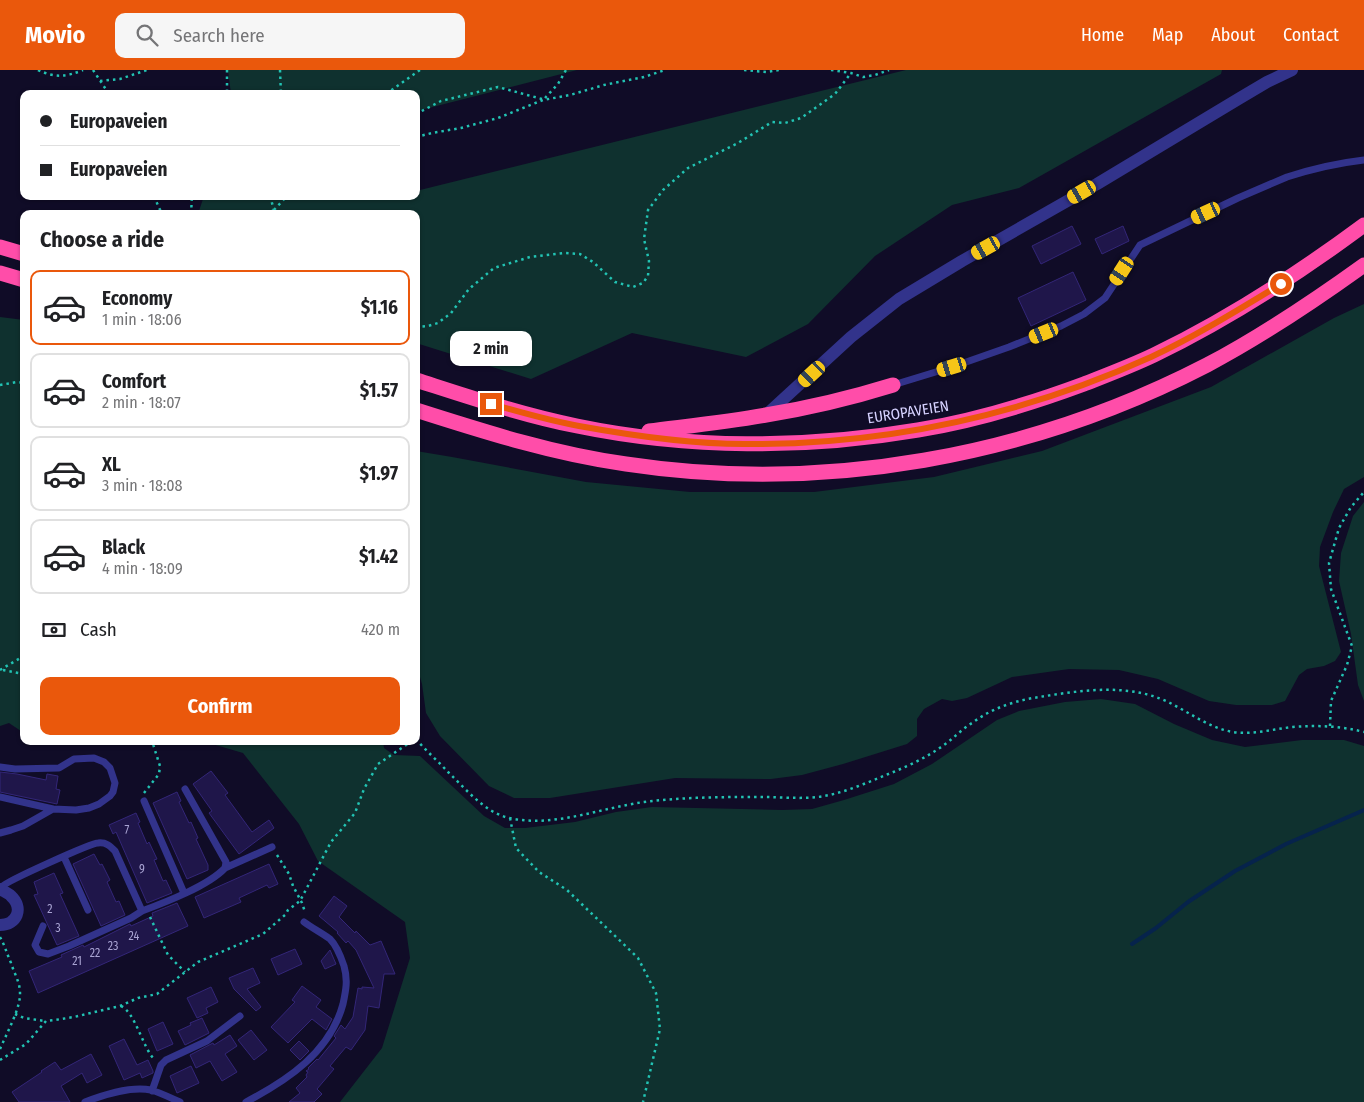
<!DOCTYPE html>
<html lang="en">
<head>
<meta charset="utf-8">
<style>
	:root { --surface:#fff; --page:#f6f6f6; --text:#202124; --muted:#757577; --line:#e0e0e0; --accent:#ea580c }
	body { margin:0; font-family:"Fira Sans Condensed",sans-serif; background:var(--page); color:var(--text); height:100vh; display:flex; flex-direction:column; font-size:19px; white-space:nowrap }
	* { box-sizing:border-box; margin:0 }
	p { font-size:16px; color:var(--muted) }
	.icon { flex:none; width:28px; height:28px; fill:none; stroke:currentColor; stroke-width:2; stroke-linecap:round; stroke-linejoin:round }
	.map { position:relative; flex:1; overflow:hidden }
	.details { position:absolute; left:20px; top:140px; width:400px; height:535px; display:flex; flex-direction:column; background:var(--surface); border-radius:10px; box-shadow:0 1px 4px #0004 }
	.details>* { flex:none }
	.hud { position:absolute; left:20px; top:20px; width:400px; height:110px; border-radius:10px; box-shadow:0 1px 4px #0004; display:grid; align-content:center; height:110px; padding:0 20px; background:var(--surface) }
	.end { position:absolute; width:22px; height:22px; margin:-11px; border:6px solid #ea580c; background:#fff; box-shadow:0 0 0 2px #fff }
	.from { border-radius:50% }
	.bubble { position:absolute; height:35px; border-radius:10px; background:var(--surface); box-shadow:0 1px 4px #0004; font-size:16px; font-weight:700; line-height:35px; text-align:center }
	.car { position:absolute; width:15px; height:30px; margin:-15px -8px; border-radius:6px; box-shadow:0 0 4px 1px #0007; background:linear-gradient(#f5c518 24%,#345 0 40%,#f5c518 0 76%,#345 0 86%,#f5c518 0) }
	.hud b { display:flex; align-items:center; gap:18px; height:48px; font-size:19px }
	.hud b+b { border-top:1px solid var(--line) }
	.hud i { width:12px; height:12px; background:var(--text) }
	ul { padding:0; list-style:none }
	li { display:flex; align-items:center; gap:15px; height:75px; margin:0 10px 8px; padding:0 10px; border:2px solid var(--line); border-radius:10px }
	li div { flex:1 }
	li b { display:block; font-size:19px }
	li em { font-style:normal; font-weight:700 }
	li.on { border-color:var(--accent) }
	li>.icon { width:45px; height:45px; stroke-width:1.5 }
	h2 { padding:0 20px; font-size:22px; line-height:60px }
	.pay { display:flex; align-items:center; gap:12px; height:55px; padding:0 20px; font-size:19px }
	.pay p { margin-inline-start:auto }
	.primary-button { display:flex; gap:10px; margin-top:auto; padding:10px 20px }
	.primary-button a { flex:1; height:58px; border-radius:10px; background:var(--accent); color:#fff; font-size:20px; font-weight:700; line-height:58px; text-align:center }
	header { display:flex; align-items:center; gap:30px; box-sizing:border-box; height:70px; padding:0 25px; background:var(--accent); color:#fff }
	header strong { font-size:24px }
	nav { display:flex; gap:28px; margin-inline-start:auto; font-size:18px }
	.search { width:350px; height:45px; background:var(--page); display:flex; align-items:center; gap:12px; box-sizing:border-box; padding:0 18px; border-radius:10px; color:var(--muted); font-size:19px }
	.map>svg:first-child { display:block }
	.green { fill:#0f312f }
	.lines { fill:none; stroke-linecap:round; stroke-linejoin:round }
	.stream { stroke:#06234c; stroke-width:4 }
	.building { fill:#1f164a; stroke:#332678 }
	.path { stroke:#22c3b3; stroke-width:2.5; stroke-dasharray:2.5 4; stroke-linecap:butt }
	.service { stroke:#32338b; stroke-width:7 }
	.minor { stroke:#32338b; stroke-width:12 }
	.motorway { stroke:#ff4da9; stroke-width:15 }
	.route { stroke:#ea580c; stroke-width:6 }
	.labels { text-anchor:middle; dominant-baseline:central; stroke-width:4; stroke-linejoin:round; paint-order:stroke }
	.number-label { font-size:12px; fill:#a8a3d2 }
	.street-label { font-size:15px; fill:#d6d2ff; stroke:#100c27 }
</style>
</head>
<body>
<header>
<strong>Movio</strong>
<div class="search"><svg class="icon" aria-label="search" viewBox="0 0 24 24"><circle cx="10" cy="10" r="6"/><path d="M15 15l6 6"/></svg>Search here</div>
<nav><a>Home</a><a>Map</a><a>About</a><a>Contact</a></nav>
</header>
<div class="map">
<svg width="1364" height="1032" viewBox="0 0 1364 1032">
	<rect width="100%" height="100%" fill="#100c27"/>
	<path class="green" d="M228,0h349l-160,41 -1,-17h-185z
		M906,0h316l-1,4 -202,114 -67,17 -77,51 -67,68 -62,33 -114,-24 -101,46 -115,-36v-129h-218l6,-18h166l13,3 13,-3h20v-5z
		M1364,234v173l-20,12 -11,23 -13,35 -1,19 22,86 -6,9 -11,5 -17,3 -8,6 -14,26 -13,4h-36l-27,-4 -51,-22 -39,-9 -50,-1 -57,8 -45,21 -15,3 -10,-2 -18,10 -7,10v17l-10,8 -64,20 -41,11 -31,4 -96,-1 -125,20h-36l-25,-12 -49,-50 -14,-23 -4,-29 -6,-21v-212l36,6 134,25 104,10h124l120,-15 108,-26 169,-64 123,-69z
		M0,247l24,3v413l-15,-10 -9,3z
		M1364,432v199l-6,-16 -7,-51 -12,-53 2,-28 12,-37z
		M1101,629l34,5 39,20 38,16 33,7 57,-7h42l20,6v356h-1024l42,-54 28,-90 -5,-36 -87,-61 -19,-37 -56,-71 -41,-12h181l1,7 10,7 26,1 64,60 21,12h20l50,-6 41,-10 36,-5 130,3 30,-1 32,-9 50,-16 38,-20 65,-44 22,-9 46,-9z"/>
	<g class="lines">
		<path class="stream" d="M1132,874l24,-16 32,-26 47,-31 51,-27 78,-34"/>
	</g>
	<path class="building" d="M1072,156l9,18 -40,20 -9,-18z
		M1123,156l6,15 -27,13 -7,-15z
		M1073,202l13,28 -55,26 -13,-28z
		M211,701l17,22 -3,2 27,37 17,-12 5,8 -35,26 -30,-41 3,-2 -19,-27z
		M0,702l17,2 29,6 1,-6 11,2 -2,13 4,1 -3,14 -57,-12z
		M177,722l4,9 -2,1 10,21 2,-1 7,16 -2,1 12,26v5l-21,9 -34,-76z
		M136,743l4,9 -2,1 9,21 2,-2 8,17 -3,1 9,21 3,-1 6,13 -25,10 -31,-71 -3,2 -4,-9z
		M94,784l6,11 2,-1 8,16 -3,2 9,20 3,-1 6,14 -24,11 -28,-62z
		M269,794l9,20 -9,4 -2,-3 -28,13 2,4 -37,16 -9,-21z
		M54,803l9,20 -3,1 19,42 -22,9 -23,-50 4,-1 -4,-12z
		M334,826l13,10 -8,11 16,16 1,-2 14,14 11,-4 14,33h-11l-5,34 -11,-2 -3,24 -14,20 -5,-3 -16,19 4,3 -17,20 5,5 -8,8h-25l11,-9 -4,-5 11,-11 -1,-2 2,-3 -2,-1 3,-2 -1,-1 9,-9 1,1 18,-22 -2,-2 7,-11 4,4 8,-12 5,-29 4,1v-2l12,1 -18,-38 -8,-9 -2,2 -9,-10 1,-1 -19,-16z
		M177,833l11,23 -150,67 -9,-22 33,-14 -1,-2 22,-10 1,2 46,-23 1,2 22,-10 -1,-3z
		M295,879l7,15 -24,11 -7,-16z
		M330,880l6,14 -11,5 -4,-8z
		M253,898l7,15 -13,6 14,18 -5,4 -22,-22 -5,-11z
		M302,916l19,14 -5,7 16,12 -6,11 -14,-11 -24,24 -17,-16 24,-25 -3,-2z
		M211,917l7,15 -12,6 2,5 -11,5 -10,-20z
		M202,948l7,15 -24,12 -7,-14 13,-6 -1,-2z
		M163,952l10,22 -16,7 -9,-22z
		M251,960l16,20 -13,10 -16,-20z
		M230,965l7,11 -12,8 12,18 -15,9 -12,-20 -14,7 -6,-13 23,-12 1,2z
		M124,969l13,26 11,-5 5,11v2l-11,5 -2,-5 -16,7 -15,-34z
		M299,971l10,10 -9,9 -10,-10z
		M91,984l11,21 -15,8 -5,-10 -21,13 9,16h-51l-7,-10 30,-20 -1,-1 14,-9 6,8z
		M191,996l8,17 -22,10 -7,-17z"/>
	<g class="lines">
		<path class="path" d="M38,0c17,8 28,7 45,0
			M93,0l16,24
			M227,0v24
			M280,0l1,24
			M744,0l22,2 13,-2
			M831,0l20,3 12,4 12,-2 14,-5
			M100,11l20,-2 27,-9
			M386,24l34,-24
			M545,28l13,-14 8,-14
			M416,44l25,-13 57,-14 44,12
			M416,67l16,-4 29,-5 37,-10 45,-18 27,-5 34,-10 40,-8 21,-7
			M155,126l1,5 6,13
			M270,126l4,14
			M274,140l13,-14
			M191,144l1,-18
			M266,144l8,-4 2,4
			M416,257l12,-1 10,-3 13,-10 18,-24 25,-21 36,-11 35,-4 15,1 13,8 22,20 18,5 10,-4 5,-7 1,-15 -5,-22 4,-29 15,-20 25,-22 50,-25 34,-21 13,1 16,-5 34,-24 16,-21
			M0,315l17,-3 7,1
			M0,600l22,-13 2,-3
			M3,600l21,4
			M1330,656l1,-25 16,-36 5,-19 -21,-57 -2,-26 10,-35 12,-21 13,-15
			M416,669c10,12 22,22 32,33 18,17 36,40 61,46 45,10 91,-10 135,-16 39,-5 79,-5 118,-5 18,0 37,2 56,0 23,-3 46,-13 68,-22 20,-8 40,-17 58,-30 10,-7 18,-16 28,-22 19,-14 39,-21 61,-25 44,-7 93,-16 135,4 21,10 41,26 65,30 20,3 40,-3 60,-5 25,-2 47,-1 71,5
			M144,723l15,-19 1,-8 -8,-25
			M510,748l6,30 23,24 28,18 71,68 18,35 4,36 -17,73
			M277,785l12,19 4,12 9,17 3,9
			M150,847l18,38 17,17
			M0,867c5,9 7,17 11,26 3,10 9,19 9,30 1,14 -14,42 -20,56
			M121,936c14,6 22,42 33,53
			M15,944l9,4 21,3
			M0,990l26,-16 20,-23 9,-1 19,-3 46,-11 18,-8 19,-4 41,-32 65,-28 22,-19 3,-5 12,-9 31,-59 24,-29 9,-24 14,-25 34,-23"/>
		<path class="service" d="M893,315l59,-18 57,-20 52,-21 23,-12 21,-16 35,-53 98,-47 49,-21c25,-8 51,-14 77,-17
			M0,697l15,2 44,-1 15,-9 20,-1 10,4 6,6 5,15 -2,9 -3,4 -11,8 -10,4 -13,2 -23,-1 -30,17 -12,4 -11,3
			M0,727l53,12
			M144,731l40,92
			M64,787l24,53
			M225,798l47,-21
			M1,820c0,-2 1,-3 2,-4 4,-5 88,-43 95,-43 8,-1 12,3 17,8l27,60c24,-9 66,-25 83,-43l1,-6 -41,-73
			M43,856l-8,19 4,7 9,2 21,-8 62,-28 11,-7
			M152,1021l9,-26 5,-5 41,-19 33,-25
			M85,1032c18,-7 46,-16 66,-12 10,3 20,8 29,12
			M246,1032c42,-22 84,-50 97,-98 3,-14 5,-24 1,-38 -3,-9 -7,-20 -14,-27 -8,-6 -18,-11 -26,-17"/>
		<path class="minor" d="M766,345l85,-78 48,-38 63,-38 135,-77 143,-86 27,-16 25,-12
			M0,819c3,2 8,4 11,7 13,12 6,29 -11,29"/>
		<path class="motorway" d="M0,177l24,7
			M0,203l24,7
			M416,310c53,17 106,35 161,46 111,23 229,23 341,4 57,-9 112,-26 166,-46 23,-9 47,-18 70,-29 74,-36 144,-81 210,-130
			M416,340c69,22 138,44 210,54 198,30 403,-7 581,-99 55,-29 107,-64 157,-100
			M649,361c39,-5 78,-9 117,-16 43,-7 85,-17 127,-30"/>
	</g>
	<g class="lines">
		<path class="route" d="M491,334c29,8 59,17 88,22 55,10 110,18 165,18 141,1 279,-29 407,-87 45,-21 87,-47 130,-73"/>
	</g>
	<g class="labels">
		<g class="number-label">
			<text x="127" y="760">7</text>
			<text x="142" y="799">9</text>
			<text x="50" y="839">2</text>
			<text x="58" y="858">3</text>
			<text x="134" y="866">24</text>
			<text x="113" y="876">23</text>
			<text x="95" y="883">22</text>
			<text x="77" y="891">21</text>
		</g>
		<g class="street-label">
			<text transform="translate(908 342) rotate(-9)">EUROPAVEIEN</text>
		</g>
	</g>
</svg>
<i class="end from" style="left:1281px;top:214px"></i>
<i class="end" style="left:491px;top:334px"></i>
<div class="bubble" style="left:450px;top:261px;width:82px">2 min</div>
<i class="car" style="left:1082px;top:122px;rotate:240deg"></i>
<i class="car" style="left:1206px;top:143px;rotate:245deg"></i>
<i class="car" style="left:986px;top:178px;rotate:241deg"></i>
<i class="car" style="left:1122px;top:201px;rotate:213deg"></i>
<i class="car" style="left:1044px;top:263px;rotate:248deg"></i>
<i class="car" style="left:952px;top:297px;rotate:253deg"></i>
<i class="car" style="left:812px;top:304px;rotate:227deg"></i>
<div class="hud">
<b><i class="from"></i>Europaveien</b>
<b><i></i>Europaveien</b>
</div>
<section class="details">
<h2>Choose a ride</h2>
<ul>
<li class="on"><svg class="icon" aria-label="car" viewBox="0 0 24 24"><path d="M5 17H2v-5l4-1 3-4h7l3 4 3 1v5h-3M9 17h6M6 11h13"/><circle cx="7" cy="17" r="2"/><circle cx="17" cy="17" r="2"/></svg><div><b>Economy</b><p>1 min · 18:06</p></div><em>$1.16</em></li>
<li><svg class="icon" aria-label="car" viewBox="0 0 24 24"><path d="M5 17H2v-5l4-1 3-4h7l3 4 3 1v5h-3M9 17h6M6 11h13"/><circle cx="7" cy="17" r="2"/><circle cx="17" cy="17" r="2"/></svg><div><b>Comfort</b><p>2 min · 18:07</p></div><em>$1.57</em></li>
<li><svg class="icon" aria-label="car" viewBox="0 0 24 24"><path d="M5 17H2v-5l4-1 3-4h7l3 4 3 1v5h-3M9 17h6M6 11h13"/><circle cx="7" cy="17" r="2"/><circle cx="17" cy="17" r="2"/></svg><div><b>XL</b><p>3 min · 18:08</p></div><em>$1.97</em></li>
<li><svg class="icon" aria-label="car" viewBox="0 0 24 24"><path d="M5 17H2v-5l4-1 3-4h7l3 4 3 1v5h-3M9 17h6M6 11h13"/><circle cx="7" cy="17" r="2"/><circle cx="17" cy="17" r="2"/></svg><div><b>Black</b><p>4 min · 18:09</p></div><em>$1.42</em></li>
</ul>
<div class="pay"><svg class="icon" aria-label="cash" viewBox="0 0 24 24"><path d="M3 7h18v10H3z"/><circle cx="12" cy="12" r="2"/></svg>Cash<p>420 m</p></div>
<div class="primary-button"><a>Confirm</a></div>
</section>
</div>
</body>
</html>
